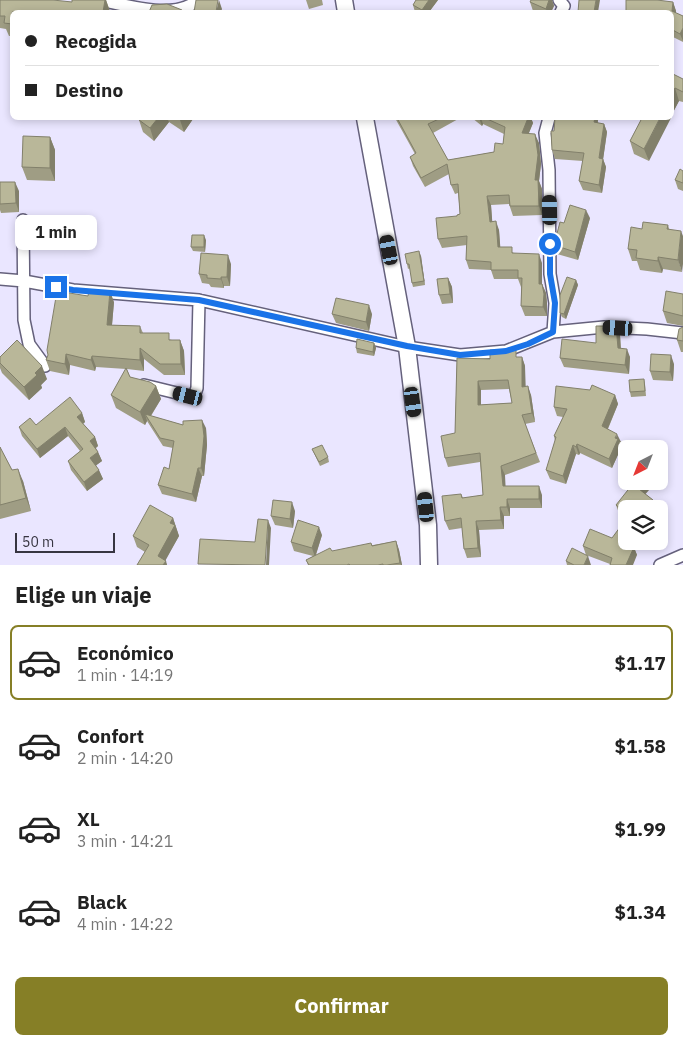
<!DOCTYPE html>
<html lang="es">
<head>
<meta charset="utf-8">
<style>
	:root { --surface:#fff; --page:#f2f2f2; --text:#222; --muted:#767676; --line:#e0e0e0; --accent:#867f26 }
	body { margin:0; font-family:"IBM Plex Sans",sans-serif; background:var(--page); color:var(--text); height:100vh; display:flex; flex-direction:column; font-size:19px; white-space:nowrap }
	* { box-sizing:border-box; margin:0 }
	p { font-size:16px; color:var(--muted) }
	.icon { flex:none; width:28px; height:28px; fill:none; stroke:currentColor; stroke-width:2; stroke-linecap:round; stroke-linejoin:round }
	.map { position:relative; height:565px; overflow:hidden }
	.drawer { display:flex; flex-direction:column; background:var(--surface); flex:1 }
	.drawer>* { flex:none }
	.banner { position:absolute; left:10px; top:10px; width:664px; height:110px; border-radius:8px; box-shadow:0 2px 8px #0003; display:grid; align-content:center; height:110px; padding:0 15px; background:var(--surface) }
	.needle { width:32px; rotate:222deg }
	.controls { position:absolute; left:618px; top:440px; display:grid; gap:10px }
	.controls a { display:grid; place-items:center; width:50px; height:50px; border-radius:8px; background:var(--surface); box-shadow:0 2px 8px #0003; font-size:25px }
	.scale { position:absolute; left:15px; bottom:12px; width:100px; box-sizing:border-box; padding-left:5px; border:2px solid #373541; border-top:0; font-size:14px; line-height:18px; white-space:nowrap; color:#373541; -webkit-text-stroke:4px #eae6ff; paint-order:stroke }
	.end { position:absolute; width:22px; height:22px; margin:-11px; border:6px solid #1a73e8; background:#fff; box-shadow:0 0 0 2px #fff }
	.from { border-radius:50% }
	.bubble { position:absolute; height:35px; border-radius:8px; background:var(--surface); box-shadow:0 2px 8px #0003; font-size:16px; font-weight:700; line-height:35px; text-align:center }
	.car { position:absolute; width:15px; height:30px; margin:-15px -8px; border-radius:6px; box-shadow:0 0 4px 1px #0007; background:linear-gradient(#222 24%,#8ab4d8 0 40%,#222 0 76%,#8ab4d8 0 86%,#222 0) }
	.banner b { display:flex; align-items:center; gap:18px; height:48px; font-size:19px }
	.banner b+b { border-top:1px solid var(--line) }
	.banner i { width:12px; height:12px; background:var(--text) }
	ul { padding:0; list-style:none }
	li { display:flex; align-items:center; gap:15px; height:75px; margin:0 10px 8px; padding:0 5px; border:2px solid transparent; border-radius:8px }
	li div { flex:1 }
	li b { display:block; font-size:19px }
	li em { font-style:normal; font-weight:700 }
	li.active { border-color:var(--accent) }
	li>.icon { width:45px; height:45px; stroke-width:1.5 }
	h2 { padding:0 15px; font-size:22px; line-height:60px }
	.button { display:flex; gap:10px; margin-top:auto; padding:10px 15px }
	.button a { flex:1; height:58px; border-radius:8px; background:var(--accent); color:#fff; font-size:20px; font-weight:700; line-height:58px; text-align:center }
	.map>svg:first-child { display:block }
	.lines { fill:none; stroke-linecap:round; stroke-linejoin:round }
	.street-casing { stroke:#65617c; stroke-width:14 }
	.secondary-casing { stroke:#65617c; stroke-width:19 }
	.street { stroke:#fff; stroke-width:11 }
	.secondary { stroke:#fff; stroke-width:16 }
	.wall { fill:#9f9d84; fill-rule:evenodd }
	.shaded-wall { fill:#82806b }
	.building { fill:#b9b799; stroke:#82806b; fill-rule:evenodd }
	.route { stroke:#1a73e8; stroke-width:6 }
</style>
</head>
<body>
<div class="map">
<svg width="683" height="565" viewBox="0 0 683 565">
	<rect width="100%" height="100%" fill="#eae6ff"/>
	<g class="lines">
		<g class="street-casing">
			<path id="street" d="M99,0c29,5 75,21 99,0
				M559,0l5,6 -3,6
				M549,118l-4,15 4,37 1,104 5,29 -2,29
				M23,220l1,100 5,24 16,22
				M0,279l24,2 49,9 126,10 208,47 53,8 46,-4 47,-19 51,-5 43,2 36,4
				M144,385l45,11h5l3,-8 2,-88
				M660,565l23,-10"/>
		</g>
		<g class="secondary-casing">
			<path id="secondary" d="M344,0l2,12
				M365,118l42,229 21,178 1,40"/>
		</g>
		<use href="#street" class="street"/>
		<use href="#secondary" class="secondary"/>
	</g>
	<path class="wall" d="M0,0l72,2v-2h34l4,11v1h-98v24h-3l-3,-7 -6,-1z
		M306,0h16l1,5 -14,4z
		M416,0h22l-9,12h-14l-2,-7z
		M531,0h21l2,6 -3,6h-14l-4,-1 -3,-9z
		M673,2l3,9v2l7,3v26l-10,-5 -2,4v-29z
		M671,75l12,4v23l-4,-1 -8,15z
		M141,118h52v1l-9,13 -15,-10 -15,19 -11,-9 -4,-12z
		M395,118h65l-27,15 15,27 46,-8 9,-8 1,-10 -21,-10 -1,2 -10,-8h59l2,5 -4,10 10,10 2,21 -2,17 3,8v26l-29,1 -4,-12 -18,1 1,16 7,9 1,17 14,6 28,10v21l4,9 1,10v13h-22l-4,-10v-19l-3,-8h-24l-3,-9 -22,-1 -3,-9 1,-15 -25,3 -4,-9 19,-23 3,-2 -2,-21 -3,1 -4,-9 -2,-11 -24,13 -12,-21 -3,-9 5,-3z
		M555,118h43v5l6,1 3,8 -4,27 3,8 -4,26 -19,-3 -4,-9 4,-20 -28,-2 -3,-9z
		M642,118l7,43 -15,-7 -4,-13z
		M50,137l5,13v31l-28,-1 -5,-13z
		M683,171v20l-5,-2 -3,-9z
		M19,191v21l-18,1 -1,-3v-6z
		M590,218l-12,42 -21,-6 -3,-9 10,-22z
		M668,225l14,47 -19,-3 -1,4 -22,-3 -3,-9h-5l-4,-12 14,-20z
		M206,240l-1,12 -12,-1 -2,-4z
		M421,256l4,29 -12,2 -1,-4 -2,-15 -2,1 -1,-5z
		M231,264l-1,22h-6v2l-13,-1 -2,-3 -7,-1 -3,-9z
		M448,278l4,9 1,16 -11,1 -3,-9z
		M576,280l2,5 -12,34 -4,-2 -2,-4z
		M683,294v32l-16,-3 -4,-12z
		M114,302l-2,23 28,1 3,7 29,7h8l4,11 1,24h-21l-20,-16v12l-17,-2 3,8 26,9 5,13 -10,17 32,9 23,3 1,17 -3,31h-2l-6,26 -34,-8 -4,-9 11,-16 4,-21 -10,-2 -16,-25 -2,4 -29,-17 -5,-13 15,-26 -30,-2 -1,4 -25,-6 -1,10 -19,-4 -4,-11z
		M332,314h40l-3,17 -33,-8z
		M616,326l4,9 1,13 9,9 -1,17 -65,-7 -4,-9 36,-15z
		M683,327v25h-2l-4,-12z
		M374,343l2,5 -2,8 -17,-3 -1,-5z
		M0,357l47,22 -6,6 1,3 -13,12 -27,-27 -2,-5z
		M522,357l3,9v20l6,9 4,27 -10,2 15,38 -35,13v11l37,9v13h-32v8h-6v13l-25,1 2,27 -14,1 -3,-9 -2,-21 -13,2 -4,-9 16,-27 2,4 20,-3 -3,-33 -32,5 -3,-9 10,-25 2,-75 33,1zM509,389l3,14 -31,2v-15z
		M674,364l-1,17 -20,-1 -3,-9z
		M644,379l1,5 1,12 -15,1 -1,-5z
		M615,395l3,9 -10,25 13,13 -1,2 1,4 -9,20 -32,-15 -1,2 -3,-1 -10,30 -16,-5 -4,-9 9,-29 -1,-5 9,-19 -6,-1 -3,-9z
		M82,413l3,9 -2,2 12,13 3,9 -2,2 2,4 4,9 -6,4 7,14 -16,12 -16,-21 -3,-9 12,-10 -12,-15 -28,22 -18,-22 -3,-9 17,-2z
		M0,447l12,23 11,11 8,30 -31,8z
		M312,449l16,8 1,5 -9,4z
		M645,494l8,6 3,9h-30v10l-7,-6 -3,-8z
		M295,511l-2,17 -18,-3 -4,-9z
		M173,518l6,18 -14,24 2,5h-30l8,-13 -8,-5 -4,-11z
		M322,535l-6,20 80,-14 3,9 3,15h-94l-2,-5 7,-4 -19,-5 -3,-9z
		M612,538l14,3h15l-6,9 2,5 -27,9 -24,-9 -3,-9z
		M566,561l25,4h-24z"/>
	<path class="shaded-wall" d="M105,0h1l4,12h-7z
		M219,0l3,9 -1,3h-5z
		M429,0h9l-9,12h-6l-1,-2z
		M549,0h3l2,6 -3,6h-4l-1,-3z
		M596,0h4l-2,12h-4z
		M673,2l3,9 -1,9 -3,-9z
		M683,28v13l-3,-7z
		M675,88l4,13 -8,15v-21z
		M158,118h9l2,4 -15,19 -4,-13z
		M181,118h12v1l-9,13 -4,-12z
		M479,118h2l2,6 -1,2z
		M528,118h3l2,5 -8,19 -3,-9z
		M595,118h3l-1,13 -3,-9z
		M660,118h11l-22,43 -5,-12z
		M604,124l3,8 -5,35 -3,-9z
		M535,134l4,9 2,21 -2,17 3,8v26l-3,-9 -4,-26z
		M50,137l5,13v31l-5,-13z
		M603,159l3,8 -4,26 -3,-8z
		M15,182l4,9v21l-3,-9z
		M487,196l4,9 2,26 -3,-9z
		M586,210l4,8 -12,42 -3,-8z
		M496,221l3,9 2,26 -3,-9z
		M681,231l2,5v28l-1,8 -4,-12z
		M204,235l2,5 -1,12 -1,-5z
		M419,251l2,5 4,29 -1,-4z
		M539,254l3,9v21l4,9 1,10v13l-4,-9 -4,-23z
		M228,255l3,9 -1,22 -3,-9z
		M658,257l5,12 -1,4 -4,-12z
		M221,277l3,9v2l-3,-9z
		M448,278l4,9 1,16 -3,-9z
		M576,280l2,5 -12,34 -2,-5z
		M110,291l4,11 -3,34 -4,-11z
		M369,305l3,9 -3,17 -3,-9z
		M616,326l4,9 1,21 -3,-8z
		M180,340l4,11 1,24 -4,-11z
		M374,343l2,5 -2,8 -1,-4z
		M140,348l4,11v12l-4,-11z
		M627,349l3,8 -1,17 -4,-9z
		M66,354l4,11 -1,10 -4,-11z
		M671,355l3,9 -1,17 -3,-9z
		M92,356l4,11 -1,4 -4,-11z
		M522,357l3,9 1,30 -4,-9z
		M42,366l5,13 -6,6 1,3 -13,12 -5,-13 11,-14z
		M478,381l3,9v24l-3,-9z
		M156,386l5,13 -13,21 -3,-6 2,7 -2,4 -5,-13z
		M528,386l3,9 4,27 -3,-9z
		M615,395l3,9 -13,31 -3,-9z
		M82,413l3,9 -5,4 -3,-9z
		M202,420l4,8 1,17 -3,31 -3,-8z
		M65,427l3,9 -28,22 -3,-9z
		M617,434l4,8 -1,2 1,4 -9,20 -3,-9z
		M95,437l3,9 -5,4 -3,-9z
		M577,444l3,9 -1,2 -3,-8z
		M573,445l3,9 -10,30 -3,-8z
		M98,452l4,9 -8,6 -4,-9z
		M501,466l4,9 1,20 -3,-9z
		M198,468l4,8 -6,26 -4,-8z
		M18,469l5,12 8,30 -5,-13z
		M99,470l4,9 -16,12 -3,-9z
		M659,471l2,6 -2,2z
		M646,481h11l-15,17 -3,-9z
		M539,486l3,9v13l-3,-9z
		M507,499l3,9v8l-3,-9z
		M653,500l3,9h-9z
		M292,502l3,9 -2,17 -3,-9z
		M500,507l4,9v13l-3,-9z
		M173,518l6,18 -16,29 -5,-9 12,-33z
		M268,520l3,8 -2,37h-3z
		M476,521l3,9 2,27 -3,-9z
		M319,527l3,8 -7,22 -3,-9z
		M396,541l3,9 3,15h-1l-1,-2z
		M631,541h10l-6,9 2,5 -4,10h-7l3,-20z
		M588,556l3,9h-7z
		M166,561l1,4h-4z"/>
	<path class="building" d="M0,0h53l19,2v-2h33l-2,12h-91v12l-8,-1 1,-7h-5z
		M196,0h22l-2,12h-22z
		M416,0h13l-7,10 -9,-5z
		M531,0h18l-3,9 -16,-7z
		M579,0h17l-2,12h-16z
		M626,0h31l16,2 -1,9 11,5v12l-3,6 -9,-5v-17h-45z
		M167,4l15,6 -1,2h-32l3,-7z
		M673,74l10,5v13l-8,-4 -4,7v-20l1,1z
		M141,118h17l-8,10 -11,-8z
		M397,118h44l-13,6 20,36 46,-8 1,-9 8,1 2,-17 -20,-9h43l-6,15 13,1 3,21 -3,25h3l1,26h-29l-1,-11 -22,1 3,26 6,-1 2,26h14v6l27,1v30h3l2,10 -1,13 -22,-1 1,-28h-4v-8h-27v-8l-25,-2 1,-24 -29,3 -2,-21 21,-2v-1l3,-1 -2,-30 -7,1 -4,-21 -26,14 -11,-21 6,-4z
		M555,118h40l-1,4 10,2 -5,34 4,1 -4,26 -20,-4 5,-28 -32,-3 -1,-19h3z
		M642,118h18l-16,31 -14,-8z
		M23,136l27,1v31l-28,-1z
		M680,169l3,2v12l-8,-3z
		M0,182h15l1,21 -16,1z
		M570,205l16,5 -11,42 -21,-7 6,-23 4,1z
		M643,222l25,3 -1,4 14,2 -3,29 -20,-3v4l-22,-3 1,-8 -9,-1 3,-22 11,2z
		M192,235h12v12h-13z
		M419,251l5,30 -12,2 -3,-19h-2l-2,-10z
		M201,253l27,2 -1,22h-6v2l-14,-1v-3l-8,-1z
		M567,277l9,3 -12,34 -4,-1v-18z
		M448,278l2,16 -11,1 -2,-16z
		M89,290l21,1 -3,34 33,1v7h29v7h11l1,24h-21l-20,-16v12l-48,-4 -1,4 -25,-6 -1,10 -19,-4 2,-5 -1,-5 10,-59 31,5z
		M666,291l17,3v22l-20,-5z
		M336,298l33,7 -3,17 -34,-8z
		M596,326h20l2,22 9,1 -2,16 -65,-7 2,-19 34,4z
		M683,327v14l-6,-1 2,-11z
		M357,339l17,4 -1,9 -17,-4z
		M17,340l25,26 -7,7 2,2 -13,12 -24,-24v-6z
		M490,350h26v7h6v30l6,-1 4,27 -10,2 14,38 -35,13 2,20h36v13h-32v8h-7l1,13 -25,1 2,27 -14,1 -3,-31 -16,3 -3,-25 19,-2 1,4 21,-3 -3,-42 -35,5 -4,-22 14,-3 2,-75 33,1zM508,380l4,23 -34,2v-24z
		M651,354l20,1 -1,17 -20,-1z
		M126,368l4,9 20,5 6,4 -16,26 -29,-17z
		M644,379l1,12 -15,1 -1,-12z
		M592,385l23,10 -13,31 15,8 -2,4 3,1 -9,20 -32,-15 -1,3 -3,-2 -10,31 -17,-6 10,-33 -2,-1 13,-27 -13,-2 2,-21 34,4z
		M70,397l12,16 -5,4 18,20 -5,4 8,11 -8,6 9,12 -15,12 -16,-21 15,-12 -18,-22 -28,22 -18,-22 11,-9 6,7z
		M145,414l38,11v-4l19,-1 2,16 -3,32h-3l-6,26 -34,-9 6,-18 5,2 5,-28 -14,-3z
		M322,445l6,12 -9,5 -7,-13z
		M0,447l12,23 6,-1 8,29 -26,7z
		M635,481h11l-7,8 14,11 -6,9h-21v4l-10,-8z
		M273,500l19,2 -2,17 -19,-3z
		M150,505l23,13 -3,5 5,2 -17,31 8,5 -3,4h-26l12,-20 -16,-9z
		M258,519l10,1 -3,45 -67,-1 2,-25 55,3z
		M626,519v22h5l-2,4 5,2 -8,18h-16l2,-7 -29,-12 7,-17 22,9z
		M298,520l21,7 -7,21 -21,-6z
		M396,541l4,22 -13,2h-4v-1l-5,1h-28l-1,-1 -2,1h-38l-3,-5 24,-12 2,3 39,-8 1,3z
		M572,548l16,8 -4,9h-10l-8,-4z"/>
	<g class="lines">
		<path class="route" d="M56,287l17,3 126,10 208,46 53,9 46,-4 22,-7 25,-12 2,-29 -5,-29v-30"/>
	</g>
</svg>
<div class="controls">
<a><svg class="needle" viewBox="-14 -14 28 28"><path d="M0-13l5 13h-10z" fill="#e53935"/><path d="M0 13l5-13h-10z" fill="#767676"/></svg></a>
<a><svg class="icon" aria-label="layers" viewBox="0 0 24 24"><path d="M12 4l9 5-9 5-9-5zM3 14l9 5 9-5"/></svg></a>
</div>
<div class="scale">50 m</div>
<i class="end from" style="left:550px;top:244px"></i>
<i class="end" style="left:56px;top:287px"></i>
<div class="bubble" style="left:15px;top:215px;width:82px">1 min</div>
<i class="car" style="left:550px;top:210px;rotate:359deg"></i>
<i class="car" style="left:389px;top:250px;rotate:349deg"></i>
<i class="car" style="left:618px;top:328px;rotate:273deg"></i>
<i class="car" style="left:188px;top:396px;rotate:284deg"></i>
<i class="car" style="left:413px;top:402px;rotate:172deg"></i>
<i class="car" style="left:426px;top:507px;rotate:354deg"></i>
<div class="banner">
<b><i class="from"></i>Recogida</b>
<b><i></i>Destino</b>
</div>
</div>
<section class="drawer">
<h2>Elige un viaje</h2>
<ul>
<li class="active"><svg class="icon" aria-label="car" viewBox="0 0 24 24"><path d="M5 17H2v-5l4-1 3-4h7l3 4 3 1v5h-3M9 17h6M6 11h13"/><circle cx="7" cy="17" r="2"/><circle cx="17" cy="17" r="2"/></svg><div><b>Económico</b><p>1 min · 14:19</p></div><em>$1.17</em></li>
<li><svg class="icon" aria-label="car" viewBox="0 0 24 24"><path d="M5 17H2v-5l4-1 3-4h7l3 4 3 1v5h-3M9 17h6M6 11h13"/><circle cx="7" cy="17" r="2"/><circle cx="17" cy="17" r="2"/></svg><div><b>Confort</b><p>2 min · 14:20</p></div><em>$1.58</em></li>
<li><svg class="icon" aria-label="car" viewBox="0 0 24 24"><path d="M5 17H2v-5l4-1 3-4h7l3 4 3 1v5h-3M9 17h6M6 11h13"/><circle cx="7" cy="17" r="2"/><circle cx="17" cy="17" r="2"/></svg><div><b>XL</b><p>3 min · 14:21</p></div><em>$1.99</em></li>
<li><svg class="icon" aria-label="car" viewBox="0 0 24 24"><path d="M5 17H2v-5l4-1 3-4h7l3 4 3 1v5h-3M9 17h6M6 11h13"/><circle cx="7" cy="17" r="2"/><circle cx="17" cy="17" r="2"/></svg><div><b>Black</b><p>4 min · 14:22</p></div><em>$1.34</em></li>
</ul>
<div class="button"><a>Confirmar</a></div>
</section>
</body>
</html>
